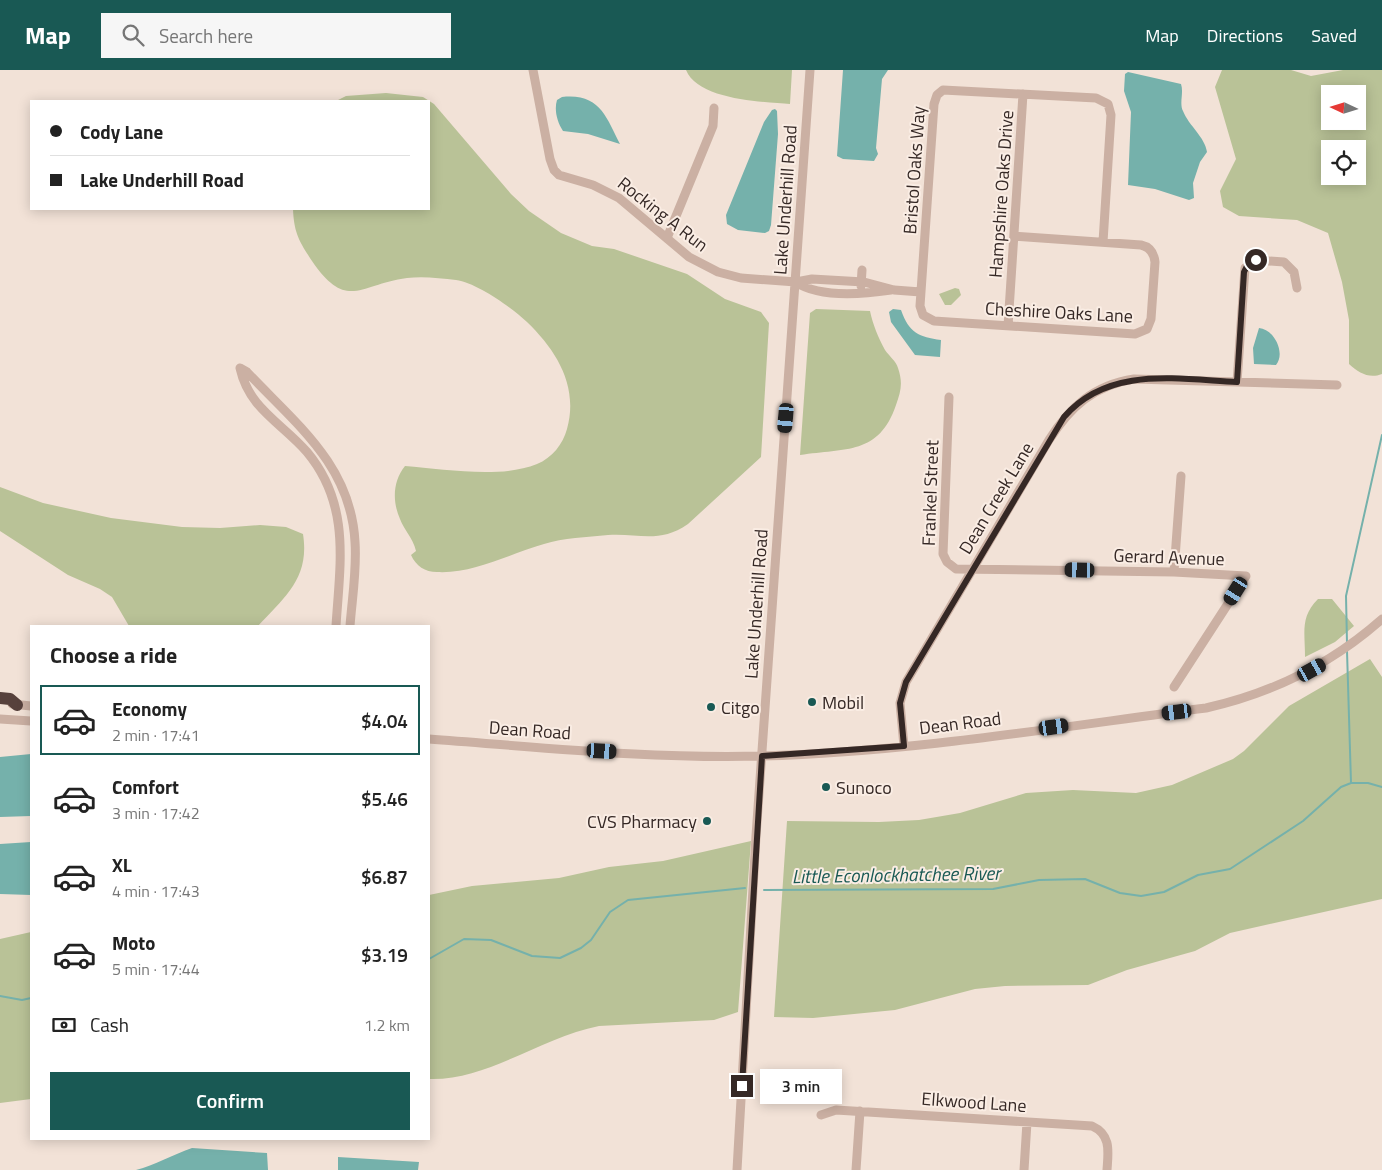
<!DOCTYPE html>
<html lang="en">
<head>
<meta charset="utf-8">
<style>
	:root { --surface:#fff; --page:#f6f6f6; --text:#222; --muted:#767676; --line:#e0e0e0; --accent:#195954 }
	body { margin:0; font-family:"Titillium Web",sans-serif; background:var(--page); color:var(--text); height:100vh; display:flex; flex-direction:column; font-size:19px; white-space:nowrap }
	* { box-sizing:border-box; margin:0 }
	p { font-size:16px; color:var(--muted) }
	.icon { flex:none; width:28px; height:28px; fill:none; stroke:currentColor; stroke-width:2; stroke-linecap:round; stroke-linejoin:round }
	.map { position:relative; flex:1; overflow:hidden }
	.side { position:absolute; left:30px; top:555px; width:400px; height:515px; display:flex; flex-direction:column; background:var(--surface); border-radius:0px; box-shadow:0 2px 12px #0003 }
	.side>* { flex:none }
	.guide { position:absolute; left:30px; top:30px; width:400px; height:110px; border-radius:0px; box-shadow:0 2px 12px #0003; display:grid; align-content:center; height:110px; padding:0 20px; background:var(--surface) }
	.needle { width:32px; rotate:274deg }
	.controls { position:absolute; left:1321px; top:15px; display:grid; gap:10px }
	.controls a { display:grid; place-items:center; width:45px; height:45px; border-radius:0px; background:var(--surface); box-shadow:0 2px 12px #0003; font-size:25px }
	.end { position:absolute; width:22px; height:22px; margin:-11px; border:6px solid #352825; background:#fff; box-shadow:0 0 0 2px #fff }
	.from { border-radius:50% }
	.bubble { position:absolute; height:35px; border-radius:0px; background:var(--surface); box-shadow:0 2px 12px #0003; font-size:16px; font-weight:600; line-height:35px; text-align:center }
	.car { position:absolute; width:15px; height:30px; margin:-15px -8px; border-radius:6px; box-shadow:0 0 4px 1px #0007; background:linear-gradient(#222 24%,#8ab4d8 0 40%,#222 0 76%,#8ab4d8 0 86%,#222 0) }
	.guide b { display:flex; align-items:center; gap:18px; height:48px; font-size:19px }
	.guide b+b { border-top:1px solid var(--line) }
	.guide i { width:12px; height:12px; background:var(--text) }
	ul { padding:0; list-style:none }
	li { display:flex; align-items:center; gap:15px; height:70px; margin:0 10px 8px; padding:0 10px; border:2px solid transparent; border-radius:0px }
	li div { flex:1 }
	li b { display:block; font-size:19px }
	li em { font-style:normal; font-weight:600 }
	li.on { border-color:var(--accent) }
	li>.icon { width:45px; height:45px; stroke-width:1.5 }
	h2 { padding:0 20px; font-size:22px; line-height:60px }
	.pay { display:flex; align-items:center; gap:12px; height:55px; padding:0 20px; font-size:19px }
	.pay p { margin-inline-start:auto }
	.button { display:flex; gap:10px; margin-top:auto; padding:10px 20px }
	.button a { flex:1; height:58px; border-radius:0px; background:var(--accent); color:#fff; font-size:20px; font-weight:600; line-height:58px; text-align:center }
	header { display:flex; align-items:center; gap:30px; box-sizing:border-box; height:70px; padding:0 25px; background:var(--accent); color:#fff }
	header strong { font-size:24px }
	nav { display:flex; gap:28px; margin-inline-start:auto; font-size:18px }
	.search { width:350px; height:45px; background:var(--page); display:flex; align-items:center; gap:12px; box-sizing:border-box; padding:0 18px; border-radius:0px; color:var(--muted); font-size:19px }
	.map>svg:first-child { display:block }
	.green { fill:#b9c297; fill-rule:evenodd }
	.water { fill:#75b1ab }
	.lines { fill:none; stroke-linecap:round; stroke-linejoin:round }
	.stream { stroke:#75b1ab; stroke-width:2 }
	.minor { stroke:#cbb0a3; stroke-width:9 }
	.highway { stroke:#57413c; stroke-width:12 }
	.route { stroke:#352825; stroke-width:6 }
	.poi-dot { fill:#195954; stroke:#faede4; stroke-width:2 }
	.labels { text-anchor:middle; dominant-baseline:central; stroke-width:4; stroke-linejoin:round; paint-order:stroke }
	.street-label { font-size:18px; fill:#352825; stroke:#faede4 }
	.poi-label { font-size:18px; fill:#352825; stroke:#faede4; text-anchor:start }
	.water-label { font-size:19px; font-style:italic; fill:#195954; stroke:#faede4 }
</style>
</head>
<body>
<header>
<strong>Map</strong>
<div class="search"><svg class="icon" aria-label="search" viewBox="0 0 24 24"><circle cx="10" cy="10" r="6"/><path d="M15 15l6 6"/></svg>Search here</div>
<nav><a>Map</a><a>Directions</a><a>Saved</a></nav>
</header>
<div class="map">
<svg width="1382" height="1100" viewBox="0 0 1382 1100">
	<rect width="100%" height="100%" fill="#f2e2d7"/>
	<path class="green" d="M686,0h106l-2,34c-27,-2 -92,-4 -104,-34z
		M1222,0h69l20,6 32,-6h39v304c-13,5 -23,-1 -33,-10v-44l-7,-38 -14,-49 -31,-13 -58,-4 -16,-9 -3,-16 16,-32 -21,-72zM1330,24h28v27h-28zM1330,79h28v27h-28z
		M386,23l37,4 11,7 77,90 18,17 32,22 31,13 22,3 73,25 38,25 36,13 8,11 -8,134 -73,67c-29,20 -49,9 -80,11 -21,2 -45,3 -64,9 -35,10 -71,30 -107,28 -12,0 -21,-6 -26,-17l5,-4c-3,-13 -12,-21 -16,-32 -8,-18 -7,-38 5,-53 39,3 95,13 132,-2 15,-6 26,-20 30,-35 12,-43 -11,-79 -40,-107 -16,-15 -50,-39 -71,-42 -16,-2 -34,-4 -49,-2 -47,6 -60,34 -95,-17 -13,-20 -18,-28 -19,-52h136v-108h-93l10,-5z
		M955,218l4,1 2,6 -10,10h-6l-6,-11z
		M816,239l54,2c3,14 8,26 15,39 4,6 11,11 13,18 5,15 3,23 -2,37 -17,50 -50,43 -96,50l10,-142z
		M0,417l43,16 68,15 71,9 38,1 40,-3 26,2 17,7c7,44 -18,63 -45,92h-129l-17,-29 -12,-8 -32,-14 -68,-44z
		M1318,529h14l22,27 -19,16 -30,15c0,-25 -5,-40 13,-58z
		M1370,589l12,18v222l-152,34 -35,18 -68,19 -39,15 -83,1 -30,3 -80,21 -82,8 -39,-1 13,-196 92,1 40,-2 41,-7 66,-20 47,-3 63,3 36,-8 61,-26 11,-8 45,-45z
		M751,771l-13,171 -24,8 -115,6c-57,11 -112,55 -170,53v-184l43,-9 87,-8 50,-11 54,-6z
		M31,862v167l-31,4v-164z"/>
	<path class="water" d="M843,0h45l-6,9 -6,69 2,6 -4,7 -31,-2 -6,-3z
		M1128,2l53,12c3,9 -2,19 2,27 6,15 22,26 24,41l-7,10 -7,21 1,15 -5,2 -34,-11 -27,-4 3,-73 -7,-21 1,-17z
		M562,27c38,-4 44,20 58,47l-32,-10 -25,-3c-6,-9 -9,-21 -6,-31z
		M775,39l2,2 1,23 -7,91 -2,6 -4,2 -27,-3 -11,-6 -1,-9 38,-93 8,-12z
		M893,239l8,1c8,23 18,27 40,30l-1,17 -25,-2 -24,-33 -2,-10z
		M1259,258c15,1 27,25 17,37l-22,-1 -1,-16z
		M31,684v62l-31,1v-60z
		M31,772v53l-31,-1v-50z
		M192,1078l75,5 1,17h-132c19,-5 36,-15 56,-22z
		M338,1087l81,5 -1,8h-80z"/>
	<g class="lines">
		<path class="stream" d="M1347,573l-1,-47 36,-161
			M1347,581l4,132
			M764,820l229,-1 46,-9 46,-1 35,14 21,3 23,-4 34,-17 32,-6 73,-48 38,-34 10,-4h17l14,4
			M429,889l35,-20 27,1 41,16 28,2 21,-10 10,-8 19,-28 18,-12 117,-12
			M0,926l22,4 9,-2"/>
		<path class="minor" d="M533,0l17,89 4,11 5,5 34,10 26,13 70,59 29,15 23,6 55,4 16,-3 52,3 30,8 27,2
			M1014,166l127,9c9,2 13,8 14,17l-4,57 -4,10 -12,5 -201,-13 -11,-6 -3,-9 14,-202 3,-9 6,-5 153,8 12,6 3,11 -8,127
			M667,168l46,-112 1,-18
			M796,212c23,16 68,12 95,8
			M861,216l1,-16
			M1008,256l15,-232
			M240,298l7,4c49,52 104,93 108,170 2,28 -3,57 -5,84
			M240,298c9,41 42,55 67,84 44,53 33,111 29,174
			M1237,312l8,-114 11,-8 28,2 10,10 3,16
			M949,327l-6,157 4,8 9,7 218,3 72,4 -72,111
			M1174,502l7,-96
			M12,634l19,2
			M0,649l31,2
			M429,669c110,8 222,20 333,17 148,-4 297,-29 444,-48 67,-15 124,-43 176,-89
			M904,676l-4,-43 6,-21 143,-242c21,-33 45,-55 85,-61l203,6
			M821,1045l15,-5 256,16c20,9 16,27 15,44
			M737,1100l19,-334 54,-766
			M856,1100l4,-59
			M1024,1100l3,-48"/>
		<path class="highway" d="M0,628l10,1 7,6"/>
	</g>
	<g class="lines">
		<path class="route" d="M742,1016l20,-330 142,-10 -4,-43 6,-21 158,-265c44,-51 112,-38 173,-35l7,-110 4,-8 8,-4"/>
	</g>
	<g class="poi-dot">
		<circle cx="812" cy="632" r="5"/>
		<circle cx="711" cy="637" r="5"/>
		<circle cx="826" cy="717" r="5"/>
		<circle cx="707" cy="751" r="5"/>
	</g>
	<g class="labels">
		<g class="street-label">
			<text transform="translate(914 100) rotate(-86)">Bristol Oaks Way</text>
			<text transform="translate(1001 124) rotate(-86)">Hampshire Oaks Drive</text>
			<text transform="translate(785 130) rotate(-86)">Lake Underhill Road</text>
			<text transform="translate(663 144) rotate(38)">Rocking A Run</text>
			<text transform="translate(1059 242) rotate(3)">Cheshire Oaks Lane</text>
			<text transform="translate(930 423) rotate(-88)">Frankel Street</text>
			<text transform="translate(996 428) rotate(-59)">Dean Creek Lane</text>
			<text transform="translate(1169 487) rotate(2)">Gerard Avenue</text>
			<text transform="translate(756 534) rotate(-86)">Lake Underhill Road</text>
			<text transform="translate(960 653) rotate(-7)">Dean Road</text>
			<text transform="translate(530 660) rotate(4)">Dean Road</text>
			<text transform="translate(974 1032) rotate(4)">Elkwood Lane</text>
		</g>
		<g class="poi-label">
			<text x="822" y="632">Mobil</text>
			<text x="721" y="637">Citgo</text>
			<text x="836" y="717">Sunoco</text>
			<text x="697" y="751" text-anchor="end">CVS Pharmacy</text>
		</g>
		<g class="water-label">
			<text transform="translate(896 804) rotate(-1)">Little Econlockhatchee River</text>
		</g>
	</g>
</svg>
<div class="controls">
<a><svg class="needle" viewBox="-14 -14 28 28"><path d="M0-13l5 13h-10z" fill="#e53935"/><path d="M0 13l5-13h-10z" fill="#767676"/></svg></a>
<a><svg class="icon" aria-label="locate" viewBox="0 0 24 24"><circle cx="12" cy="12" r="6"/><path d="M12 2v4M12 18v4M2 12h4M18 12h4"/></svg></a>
</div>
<i class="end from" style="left:1256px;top:190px"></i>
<i class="end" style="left:742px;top:1016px"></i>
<div class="bubble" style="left:760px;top:999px;width:82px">3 min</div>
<i class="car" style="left:786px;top:348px;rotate:185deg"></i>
<i class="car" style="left:1080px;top:500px;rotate:271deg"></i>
<i class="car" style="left:1236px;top:521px;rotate:212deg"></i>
<i class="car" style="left:1312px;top:600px;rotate:61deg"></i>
<i class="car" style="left:1177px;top:642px;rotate:263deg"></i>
<i class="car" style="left:1054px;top:657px;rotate:82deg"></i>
<i class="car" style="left:602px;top:681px;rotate:93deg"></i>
<div class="guide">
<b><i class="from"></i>Cody Lane</b>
<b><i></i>Lake Underhill Road</b>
</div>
<section class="side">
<h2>Choose a ride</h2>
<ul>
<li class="on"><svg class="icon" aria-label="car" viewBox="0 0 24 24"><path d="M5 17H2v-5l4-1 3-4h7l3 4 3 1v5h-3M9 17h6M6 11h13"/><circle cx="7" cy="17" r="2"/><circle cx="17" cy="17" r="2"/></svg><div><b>Economy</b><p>2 min · 17:41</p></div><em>$4.04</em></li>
<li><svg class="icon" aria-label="car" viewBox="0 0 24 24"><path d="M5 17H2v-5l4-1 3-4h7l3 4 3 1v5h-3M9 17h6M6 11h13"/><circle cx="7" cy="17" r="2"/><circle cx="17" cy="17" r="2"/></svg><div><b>Comfort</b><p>3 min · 17:42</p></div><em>$5.46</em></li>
<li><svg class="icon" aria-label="car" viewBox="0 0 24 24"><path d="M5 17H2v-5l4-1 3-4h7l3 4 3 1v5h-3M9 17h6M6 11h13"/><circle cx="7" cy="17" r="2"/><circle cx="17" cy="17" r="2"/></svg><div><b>XL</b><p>4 min · 17:43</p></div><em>$6.87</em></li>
<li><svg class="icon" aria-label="car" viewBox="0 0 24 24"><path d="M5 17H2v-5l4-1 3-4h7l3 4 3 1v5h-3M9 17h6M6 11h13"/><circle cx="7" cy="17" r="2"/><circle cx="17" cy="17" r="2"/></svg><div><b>Moto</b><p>5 min · 17:44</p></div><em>$3.19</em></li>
</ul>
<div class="pay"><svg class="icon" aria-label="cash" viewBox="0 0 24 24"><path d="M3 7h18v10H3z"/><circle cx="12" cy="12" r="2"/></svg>Cash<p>1.2 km</p></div>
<div class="button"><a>Confirm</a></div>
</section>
</div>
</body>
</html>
